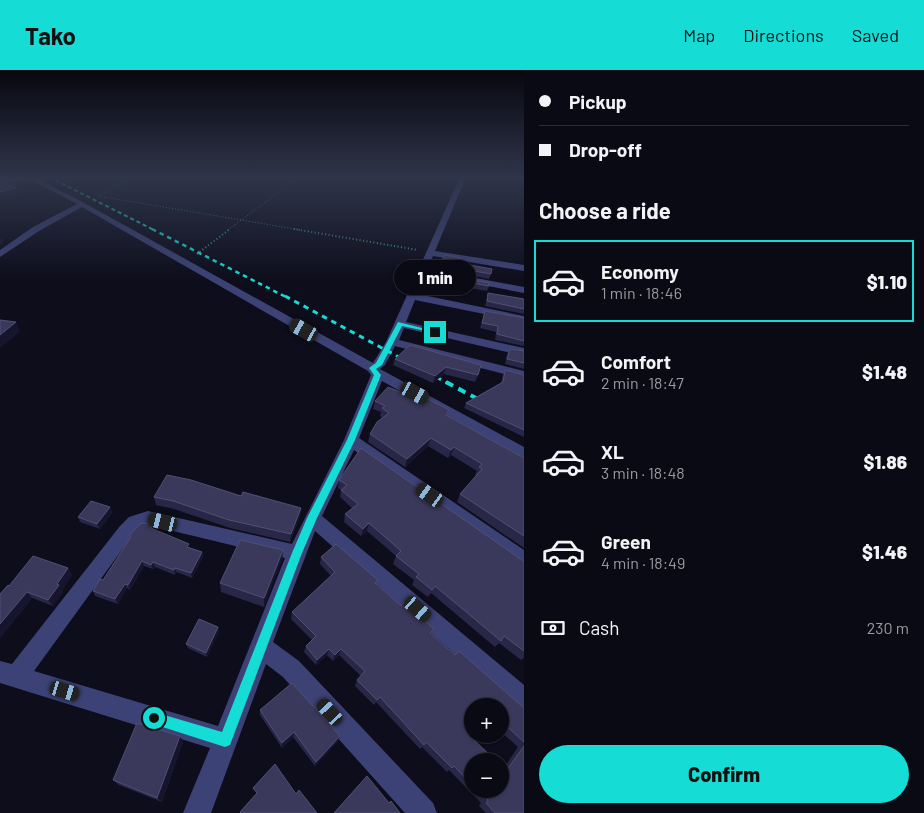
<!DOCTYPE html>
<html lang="en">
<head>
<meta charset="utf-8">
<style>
	:root { --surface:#0a0a14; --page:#181822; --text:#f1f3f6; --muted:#999aa0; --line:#2a2b34; --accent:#15dcd5 }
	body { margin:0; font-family:Barlow,sans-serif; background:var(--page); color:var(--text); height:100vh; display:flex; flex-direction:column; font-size:19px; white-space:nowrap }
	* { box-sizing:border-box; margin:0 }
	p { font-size:16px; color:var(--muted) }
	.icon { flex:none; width:28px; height:28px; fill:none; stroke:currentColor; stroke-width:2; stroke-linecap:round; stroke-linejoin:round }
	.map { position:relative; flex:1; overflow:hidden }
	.sheet { display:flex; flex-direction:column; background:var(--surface); width:400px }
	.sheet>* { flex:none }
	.top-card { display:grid; align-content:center; height:110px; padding:0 15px; background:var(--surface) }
	.controls { position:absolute; left:464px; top:628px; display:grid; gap:10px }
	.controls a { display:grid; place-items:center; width:45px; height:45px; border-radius:50%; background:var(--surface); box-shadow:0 1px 4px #0004,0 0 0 1px var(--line); font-size:25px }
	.end { position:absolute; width:22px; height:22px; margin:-11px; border:6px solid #15dcd5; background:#111; box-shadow:0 0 0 2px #111 }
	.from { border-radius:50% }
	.bubble { position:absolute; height:35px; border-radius:18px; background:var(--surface); box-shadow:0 1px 4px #0004,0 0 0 1px var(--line); font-size:16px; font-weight:800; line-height:35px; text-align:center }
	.car { position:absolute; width:15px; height:30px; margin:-15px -8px; border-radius:6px; box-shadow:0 0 4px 1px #0007; background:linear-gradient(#222 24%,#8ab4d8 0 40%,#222 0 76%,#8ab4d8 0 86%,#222 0) }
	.top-card b { display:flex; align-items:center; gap:18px; height:48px; font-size:19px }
	.top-card b+b { border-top:1px solid var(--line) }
	.top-card i { width:12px; height:12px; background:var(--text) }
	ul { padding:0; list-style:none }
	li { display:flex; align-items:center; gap:15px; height:82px; margin:0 10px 8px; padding:0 5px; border:2px solid transparent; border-radius:0px }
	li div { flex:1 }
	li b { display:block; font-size:19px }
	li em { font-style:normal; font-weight:800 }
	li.selected { border-color:var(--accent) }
	li>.icon { width:45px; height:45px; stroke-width:1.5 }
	h2 { padding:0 15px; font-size:22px; line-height:60px }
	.pay { display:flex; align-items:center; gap:12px; height:55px; padding:0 15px; font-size:19px }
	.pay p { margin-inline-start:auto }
	.button { display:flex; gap:10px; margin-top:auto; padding:10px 15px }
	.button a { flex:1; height:58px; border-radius:30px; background:var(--accent); color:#111; font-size:20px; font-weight:800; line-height:58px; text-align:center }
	header { display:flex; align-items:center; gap:30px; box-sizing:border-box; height:70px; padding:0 25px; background:var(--accent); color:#111 }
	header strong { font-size:24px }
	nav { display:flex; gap:28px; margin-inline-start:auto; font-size:18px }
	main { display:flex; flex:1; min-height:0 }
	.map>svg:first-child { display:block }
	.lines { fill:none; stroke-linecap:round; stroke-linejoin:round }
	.path-far1 { stroke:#38a28d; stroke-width:1; stroke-dasharray:1 2; stroke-linecap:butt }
	.path { stroke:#38a28d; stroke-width:2; stroke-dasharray:1 2.5; stroke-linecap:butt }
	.minor { fill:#3c4275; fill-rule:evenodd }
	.rail-far3 { stroke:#15dcd5; stroke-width:2; stroke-dasharray:4 3; stroke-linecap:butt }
	.rail-far2 { stroke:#15dcd5; stroke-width:2.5; stroke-dasharray:4.5 4; stroke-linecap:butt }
	.rail-far1 { stroke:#15dcd5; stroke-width:3; stroke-dasharray:5.5 5; stroke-linecap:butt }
	.rail { stroke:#15dcd5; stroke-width:4; stroke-dasharray:8 6; stroke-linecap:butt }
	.wall { fill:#292747; fill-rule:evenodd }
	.shaded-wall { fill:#17152e }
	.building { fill:#3b395b; stroke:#515074 }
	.route { fill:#15dcd5 }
</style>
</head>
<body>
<header>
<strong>Tako</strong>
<nav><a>Map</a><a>Directions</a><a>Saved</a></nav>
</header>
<main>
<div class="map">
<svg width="524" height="743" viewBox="0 0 524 743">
	<rect width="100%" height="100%" fill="#0d0d1b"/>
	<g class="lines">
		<path class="path-far1" d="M99,125l38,-18
			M98,126l203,34
			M228,160l71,-53"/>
		<path class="path" d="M294,159l124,21
			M197,184l33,-25"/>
		<path class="minor" d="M25,107h8l46,23 294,163 13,-21 74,-165h6l-31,74 89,14v6l-91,-15 -5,13 96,18v6l-98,-19 -8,20 106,22v6l-109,-22 -9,22 118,26v8l-120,-28 -5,12 125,31v8l-129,-33 -10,19 -5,4 144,78v13l-142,-79 -23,57 165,112v18l-7,-2 -163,-116 -32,66 202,169v27l-8,-4 -201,-177 -42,111 26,19 134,142 4,10h-32l-122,-136 -17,-13 -55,149h-28l27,-65 -210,-65v-22l12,3 108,-138 9,-9 19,-6 144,33 52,-104 27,-65 -3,-4 -286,-164 -43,24 -39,26v-7l33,-23 44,-23zM148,455l137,33 -67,168 -184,-55 98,-135 9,-9z"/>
		<path class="rail-far3" d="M49,107l105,53"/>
		<path class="rail-far2" d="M152,159l136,69"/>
		<path class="rail-far1" d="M285,226l125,67
			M427,302l22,12"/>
		<path class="rail" d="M446,312l41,22"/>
	</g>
	<path class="wall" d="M444,185l15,8 32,11 -2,5 -49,-10z
		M439,204l50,12 -2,5 -51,-9z
		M488,223l36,6v15l-39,-8z
		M485,241l39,7v28l-29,-6 1,-8 -16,-4z
		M410,275l68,30 -3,7 -31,-8 -11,9 -40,-18 2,-6z
		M510,279l14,2v18l-19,-5 2,-10z
		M505,300l19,5v62l-60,-29 2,-5 35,-20 2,-8z
		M403,323l46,17 -2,5 77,43v90l-67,-46 3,-8 16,-18 -1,-1 2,-4 -26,-16 -3,3 -20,-12 -23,21 -37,-25 2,-8 12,-16 -2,-2 1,-4 -8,-3 2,-8z
		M339,410l185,81v97l-3,2 -22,-17 -4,4 -64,-54 -3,4 -16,-12 2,-5 -21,-16 3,-8 -29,-25 -6,5 -17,-14 1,-8 7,-6 -12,-11 1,-7 -3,-2z
		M241,426l60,12 -1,8 -10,26 -60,-14 -56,-19 -18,-4 -2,-8z
		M110,437l2,6 -12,16 -20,-7 -2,-5z
		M154,460l36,18 12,4 1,5 -11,21 -16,-6 -1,3 -20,-8 -2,2 -9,-3 -14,24 -3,-2 -9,16 -23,-8 -2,-5 10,-11 27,-41 -1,-3z
		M283,480l-1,9 -18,48 -43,-15 -1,-9z
		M321,487l56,27 24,22 33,23 -3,4 24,22 69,53v105h-38l-7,-7 2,-3 -32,-33 -2,2 -25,-25 -2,2 -44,-47 -2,3 -19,-19 2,-6 4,-4 -22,-21 -6,6 -6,-6 -11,10 -12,-13 2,-6 6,-6 -21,-21 1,-7 39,-36 -11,-12zM472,636h28v25l18,16 -14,21 -4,21h-28z
		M68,498l4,7 -10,15 1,2 -10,14 -21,-8 -32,40v-44l9,-8z
		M218,557l1,4 -12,26 -19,-9 -2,-4z
		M260,640l78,31 -23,25 -22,-29 -11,11 -22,-33z
		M183,672l-21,60 -43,-17 -6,-5z"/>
	<path class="shaded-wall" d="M30,108l1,4 -22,6 -2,-5z
		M16,118l2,5 -18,4v-5z
		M2,168l2,4 -4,3v-6z
		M16,252l4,10 -20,16v-13z
		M446,297l-2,7 -11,9 2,-7z
		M431,368l-3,8 -23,21 2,-8z
		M454,377l-3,8 -3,3 3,-8z
		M110,437l2,6 -12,16 -3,-5z
		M301,438l-1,8 -10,26 1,-8z
		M369,453l-2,8 -6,5 2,-7z
		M283,480l-1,9 -18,48v-9z
		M202,482l1,5 -11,21 -1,-5z
		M142,491l2,5 -14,24 -2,-5z
		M153,492l2,5 -2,2 -2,-4z
		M68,498l4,7 -10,15 1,2 -10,14 -5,-6 9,-16z
		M175,498l1,4 -1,3 -1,-5z
		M125,514l2,4 -9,16 -3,-5z
		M27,522l5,6 -32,40v-14z
		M218,557l1,4 -12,26 -1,-4z
		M329,579l-2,6 -11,10 1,-5z
		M341,579l-2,6 -6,6 2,-6z
		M294,662l-1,5 -11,11v-5z
		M180,666l3,6 -21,60 -5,-4z
		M340,666l-2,5 -23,25 1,-4z"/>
	<path class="building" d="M0,107h29l1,1 -23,5 9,5 -16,4z
		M444,185l16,3 -1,5 33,6 -1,5 -50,-9z
		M439,204l50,9v3l-51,-9z
		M488,223l36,6v10l-37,-8z
		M485,241l39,7v23l-27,-7 1,-8 -16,-3z
		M0,250l16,2 -16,13z
		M410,275l71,20 -3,10 -32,-8 -11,9 -40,-17z
		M510,279l14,2v12l-17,-4z
		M505,300l19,5v55l-58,-27 37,-21z
		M388,317l15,6 6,-4 40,21 -3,5 78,43v78l-64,-42 22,-25 -3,-2 3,-3 -28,-17 -3,3 -20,-12 -24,21 -37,-25 7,-12 12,-9 -7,-5 3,-2 -10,-5z
		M361,378l161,112 2,1v90l-20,-15 -3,5 -66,-55 -3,4 -16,-13 3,-3 -23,-18 5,-5 -32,-28 -6,6 -18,-15 13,-10 -17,-14 6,-5 -8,-5z
		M167,405l24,5 50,16 2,-4 58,16 -10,26 -62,-14 -56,-19 -19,-4z
		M91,431l19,6 -13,17 -19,-7z
		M144,453l9,2 -2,3 38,16 -2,3 15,5 -11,21 -16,-5 -1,2 -21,-8 -2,3 -9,-4 -14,24 -3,-1 -10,15 -22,-8 7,-12 3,1 28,-43 -2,-1 11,-12z
		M240,470l43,10 -19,48 -44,-15z
		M336,474l42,36 -3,3 26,23 3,-4 30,27 -4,4 25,22 4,-4 65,57v34l-24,-22v-14h-28v28h3l-3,4 24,23h-24v24l-18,-19 -2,2 -26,-26 -2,3 -44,-48 -3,3 -20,-20 8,-9 -24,-22 -6,6 -6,-6 -12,11 -11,-14 10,-10 -24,-24 43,-40 -14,-15z
		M33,486l35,12 -11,16 2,1 -11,15 -21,-8 -27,32v-30l8,-9 1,1z
		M199,549l19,8 -12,26 -20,-9z
		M292,613l48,53 -24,26 -22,-30 -12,11 -22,-33z
		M137,653l43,13 -23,62 -44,-18z
		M524,676v67h-29l-9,-10 2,-3 -12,-11h24v-24l6,6z
		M275,694l21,30 3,-4 18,23h-76l-1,-1 17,-19 -4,-5z
		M367,706l22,27 2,-2 9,12h-66z"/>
	<linearGradient id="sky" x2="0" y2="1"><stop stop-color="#07070f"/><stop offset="0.51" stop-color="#2f354a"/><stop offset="1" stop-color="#2f354a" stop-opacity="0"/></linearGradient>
	<rect width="524" height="211" fill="url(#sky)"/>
	<path class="route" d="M398,252l40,10 -3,1 -33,-7 -20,39 -6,4 5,6 -26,65 -38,78 -15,35 -72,192 -5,2 -75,-24 -2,-5 2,-4 4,-2 68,20 70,-179 15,-35 40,-78 27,-65 -5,-7 7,-5z"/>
</svg>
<div class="controls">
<a>+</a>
<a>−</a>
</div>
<i class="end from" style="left:154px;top:648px"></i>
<i class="end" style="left:435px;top:262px"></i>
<div class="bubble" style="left:394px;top:190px;width:82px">1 min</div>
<i class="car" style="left:304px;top:260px;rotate:299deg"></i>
<i class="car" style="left:415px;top:323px;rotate:119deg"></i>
<i class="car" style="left:430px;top:425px;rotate:305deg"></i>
<i class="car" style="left:163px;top:452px;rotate:284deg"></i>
<i class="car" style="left:418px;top:539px;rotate:131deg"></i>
<i class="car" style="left:65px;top:621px;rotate:107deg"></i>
<i class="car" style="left:330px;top:642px;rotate:318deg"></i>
</div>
<section class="sheet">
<div class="top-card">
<b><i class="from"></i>Pickup</b>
<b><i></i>Drop-off</b>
</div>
<h2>Choose a ride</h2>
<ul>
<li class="selected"><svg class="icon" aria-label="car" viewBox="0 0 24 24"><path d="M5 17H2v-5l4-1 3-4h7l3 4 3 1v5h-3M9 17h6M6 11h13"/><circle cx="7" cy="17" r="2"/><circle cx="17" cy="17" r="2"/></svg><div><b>Economy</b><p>1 min · 18:46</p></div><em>$1.10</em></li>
<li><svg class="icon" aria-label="car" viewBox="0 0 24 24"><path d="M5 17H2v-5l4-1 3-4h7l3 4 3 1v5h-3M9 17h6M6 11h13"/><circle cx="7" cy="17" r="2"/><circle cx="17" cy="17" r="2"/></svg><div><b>Comfort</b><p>2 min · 18:47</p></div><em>$1.48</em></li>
<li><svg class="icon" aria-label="car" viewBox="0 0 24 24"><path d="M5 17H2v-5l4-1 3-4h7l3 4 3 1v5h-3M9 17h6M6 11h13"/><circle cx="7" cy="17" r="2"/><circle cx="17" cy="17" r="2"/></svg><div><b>XL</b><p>3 min · 18:48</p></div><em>$1.86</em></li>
<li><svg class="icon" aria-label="car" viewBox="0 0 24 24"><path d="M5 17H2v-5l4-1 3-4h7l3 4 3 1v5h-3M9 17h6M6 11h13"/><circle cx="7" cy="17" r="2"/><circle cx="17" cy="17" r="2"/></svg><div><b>Green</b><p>4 min · 18:49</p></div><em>$1.46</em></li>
</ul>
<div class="pay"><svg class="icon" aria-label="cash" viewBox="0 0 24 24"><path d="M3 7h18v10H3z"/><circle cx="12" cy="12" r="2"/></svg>Cash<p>230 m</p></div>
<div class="button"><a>Confirm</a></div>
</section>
</main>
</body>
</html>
